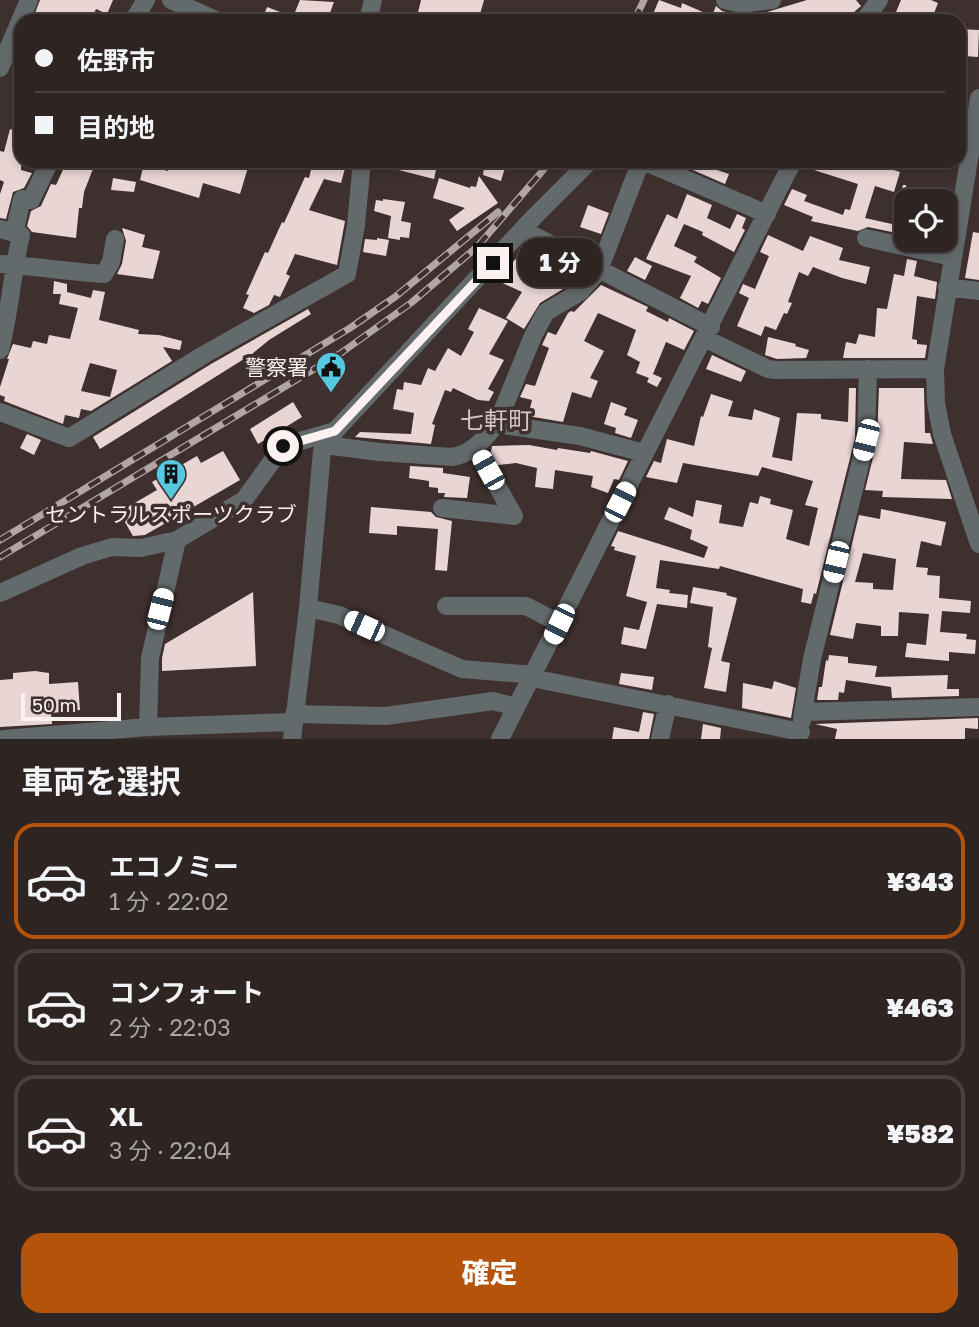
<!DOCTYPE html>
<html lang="ja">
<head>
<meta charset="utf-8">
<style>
	:root { --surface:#2e2422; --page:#362c2a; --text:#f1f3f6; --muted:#a7a4a5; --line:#494140; --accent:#b45309 }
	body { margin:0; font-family:"Golos Text","Noto Sans JP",sans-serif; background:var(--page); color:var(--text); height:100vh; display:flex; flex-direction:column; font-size:26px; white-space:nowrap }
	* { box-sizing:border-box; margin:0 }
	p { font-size:23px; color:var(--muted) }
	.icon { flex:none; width:38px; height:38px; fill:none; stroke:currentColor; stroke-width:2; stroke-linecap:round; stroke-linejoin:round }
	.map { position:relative; height:739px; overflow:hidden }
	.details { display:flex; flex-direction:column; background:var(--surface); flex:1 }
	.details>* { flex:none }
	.guide { position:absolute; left:14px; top:14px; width:952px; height:154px; border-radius:21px; box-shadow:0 4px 10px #0003,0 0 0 2px var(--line); display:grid; align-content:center; height:154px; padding:0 21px; background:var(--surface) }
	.fabs { position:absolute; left:894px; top:189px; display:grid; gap:14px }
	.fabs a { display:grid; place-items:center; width:63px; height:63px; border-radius:14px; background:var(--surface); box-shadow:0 4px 10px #0003,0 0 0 2px var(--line); font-size:35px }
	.scale { position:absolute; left:21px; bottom:18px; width:100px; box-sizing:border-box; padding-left:7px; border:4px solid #faf1f0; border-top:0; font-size:19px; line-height:24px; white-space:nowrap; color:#faf1f0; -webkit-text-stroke:5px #3e302e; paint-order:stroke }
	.end { position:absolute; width:32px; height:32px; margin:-16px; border:9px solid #faf1f0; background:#111; box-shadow:0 0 0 4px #111 }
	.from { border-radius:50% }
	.bubble { position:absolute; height:49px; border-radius:21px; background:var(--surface); box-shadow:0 4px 10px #0003,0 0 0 2px var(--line); font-size:23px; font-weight:800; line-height:49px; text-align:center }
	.car { position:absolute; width:21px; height:42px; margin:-21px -10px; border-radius:9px; box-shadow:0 0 5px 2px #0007; background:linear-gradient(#fff 24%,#345 0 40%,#fff 0 76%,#345 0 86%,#fff 0) }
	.guide b { display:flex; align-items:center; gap:24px; height:66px; font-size:26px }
	.guide b+b { border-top:2px solid var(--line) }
	.guide i { width:18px; height:18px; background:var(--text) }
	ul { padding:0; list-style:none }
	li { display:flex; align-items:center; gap:21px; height:116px; margin:0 14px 10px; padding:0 7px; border:4px solid var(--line); border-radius:21px }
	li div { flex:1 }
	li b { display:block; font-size:26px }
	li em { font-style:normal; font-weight:800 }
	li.current { border-color:var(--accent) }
	li>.icon { width:63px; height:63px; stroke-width:1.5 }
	h2 { padding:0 21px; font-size:32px; line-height:84px }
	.primary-button { display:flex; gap:14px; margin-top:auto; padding:14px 21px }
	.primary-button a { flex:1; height:80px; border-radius:21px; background:var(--accent); color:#fff; font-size:28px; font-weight:800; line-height:80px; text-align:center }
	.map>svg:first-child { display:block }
	.building { fill:#e9d6d4; fill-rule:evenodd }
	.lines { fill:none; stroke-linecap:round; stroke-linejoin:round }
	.minor { stroke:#636a6c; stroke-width:18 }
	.rail-casing { stroke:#b1a6a5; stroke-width:7 }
	.rail { stroke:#3e302e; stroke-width:4.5; stroke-dasharray:13; stroke-linecap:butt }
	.route { stroke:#faf1f0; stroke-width:9 }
	.labels { text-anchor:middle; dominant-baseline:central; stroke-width:7; stroke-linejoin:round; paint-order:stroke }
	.poi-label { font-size:21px; fill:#faf1f0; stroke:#3e302e; text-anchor:end }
	.quarter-label { font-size:24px; fill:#d9c6c4; stroke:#3e302e }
</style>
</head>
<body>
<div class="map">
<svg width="979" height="739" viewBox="0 0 979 739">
	<rect width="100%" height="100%" fill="#3e302e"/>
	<path class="building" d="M40,0h73l-6,14 -11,-5 -3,7 -6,-2 -3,7h-52z
		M300,0l34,2 -7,19h-65l5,-14 26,10z
		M421,0h63l-6,21h-62z
		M659,0l22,8 1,-5 30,13 4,-10 6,5 13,3 -3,7h-62l-17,-7z
		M807,0h49l5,6 -15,13 -2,-3 -22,-1 2,6h-77v-3z
		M901,0h30l7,3 -7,18h-10l-25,-9z
		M959,29l20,1 -1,27 -14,-1 2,-13 -7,-1z
		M10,129l11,3v38l11,3 -8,15 -11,4 -7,27 -6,-1v-24l4,-12 -4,-2v-29l4,1z
		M67,161h29l-12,31 -2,16h-3l-3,30 -44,-6 -5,-6 4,-15 10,-5 10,-22 5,1z
		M171,161h79l-10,33 -37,-11 -4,15 -59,-18 4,-16 24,7z
		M313,161h34l-6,22 -17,-4 -15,31 36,11 -8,44 -42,-11 -9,20 4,2 -10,21 -6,-2 -5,10 -15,8 -11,-5 6,-13 -3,-1 19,-42 3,1 14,-31 2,1 21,-46 4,1z
		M380,161h58l-4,18 -55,-14z
		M485,161h22l-6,20 -18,-6z
		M672,161h48l-3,9 12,4 -4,10z
		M817,161h48l35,11 -6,20 -19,-6 -10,32 27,6 11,-39h3v50l-38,-8 -10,4 -47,-10 2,-4 -29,-12 8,-16 15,6 -3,6 39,14 2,-6 5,1 8,-26 -44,-14z
		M479,176l19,27 -41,28 -8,-11 16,-12 -32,-10 6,-20 31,10 1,-2 5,1z
		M113,178l23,4 -2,10 -23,-2z
		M687,194l25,11 -5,13 23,11 7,-15 9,4 -4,10 3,2 -11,22 -32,-17 1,-3 -19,-8 -10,22 23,11 -3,5 27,16 -13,26 -6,-3 -4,7 -18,-10 11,-22 -45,-17 21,-45 10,5z
		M383,199l22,3 -4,19 10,2 -2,15 -9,-1v3l-12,-2 3,-22 -17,-5 2,-11 7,1z
		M588,205l21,8 -8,21 -21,-7z
		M122,228l23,7 -3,12 18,4 -7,28 -36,-5 5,-10 4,-23z
		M973,232l6,1v47l-14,-2z
		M768,235l35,16 7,-15 33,12 -4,12 31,7 -4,17 -24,-6 -29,-11 -5,9 -9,-4 -11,30 4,1 -5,11 -3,-1 -8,17 -11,-4 -4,10 -24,-10 12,-28 -10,-5 4,-9 12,5 14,-33 -9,-4z
		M377,238l12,2 -3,16 -23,-4 2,-13 12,1z
		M524,250l13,11 -9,14 24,14 12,-25 17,9 -8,10 -5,-3 -5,9 -23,14 -16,26 -18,-11 16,-26 -26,-12z
		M635,257l17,9 -7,14 -18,-9z
		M907,259l10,2 -3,15 23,6 -2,17 -18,-3 -5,43 5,1v4l10,1 -2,13h-82l3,-16 10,2 3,-10 16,3 2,-29 10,1 7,-35 10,2z
		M54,281l13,3v8l24,6 2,-8 12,2 -6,28 40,10 -1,4 21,1 23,6 -2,9 -17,-3 9,14 -81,50 -10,-2 -2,9 -14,-3 -2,9 -59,-23 1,-4 -5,-2v-8l9,-28h-2l6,-15 18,4 2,-7 14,3 2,-9 21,4 8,-31 -19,-4 2,-10h-8zM90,363l27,7 -7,27 -29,-6z
		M601,285l47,22 -2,4 22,11 1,-4 25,13 -10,19 -18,-8 -13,32 9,4 -5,9 -10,-5 2,-4 -13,-5 4,-11 -13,-7 9,-25 -38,-17 -14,28 20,10 -14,27 8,3 -7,17 -19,-6 -9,30 -35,-6 4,-16 -12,-3 6,-13 9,2 14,-38 -7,-3 6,-13 8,3 12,-22 3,-2 3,1z
		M479,308l29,13 -19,33 15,6 -16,29 6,3 -5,9 -11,-1 -25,-12 -2,4 -6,-2 -13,34 3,1 -4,19 -76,-7 5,-5 51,2 3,-21 -21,-4 4,-20 6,1 1,-8 17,3 7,-17 7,3 13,-23 13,8 13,-24 -6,-3z
		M308,309l3,5 -42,26 -17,14 -152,95 -7,-12 118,-73z
		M768,337l28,7 -1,2 14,4 -3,8 -29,1 -12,-4z
		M712,355l34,16 -5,11 -35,-13z
		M849,388h7l-1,50 -39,156 -2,-1 -3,11 -10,-2 2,-13 -83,-23 -1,3 -59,-9 -4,28 14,2 -1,3 19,2 -1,13 -30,-4 -11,45 -25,-5 3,-17 15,3 8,-28 -21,-6 10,-40 -22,-6 1,-3 -4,-1 7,-15 86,27 4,-11 -18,-8 2,-9 -28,-11 5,-12 24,10 3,-17 26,5 -3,18 24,4 7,-25 8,2 2,-8 11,3 -1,5 23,6 -7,29 23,7 9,-38 -13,-3 8,-24 -51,-14 -4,9 -75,-13 -6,20 -31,-6 8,-16 7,2 6,-24 27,7 7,-30 2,1 8,-23 22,7 -5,15 24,4 2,-11 26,9 -8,39 20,4 5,-48 24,1v5l27,3z
		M879,388h45l1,45h5l3,11 -29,-2 -3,37 45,1 6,19 -70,-2 1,-6 -18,-1 12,-49z
		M293,402l9,15 -44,27 -8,-15z
		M611,402l16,6 -3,7 14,5 -7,18 -16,-5 1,-5 -12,-4z
		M27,434l14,6 -7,15 -14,-7z
		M529,445l28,5 1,-2 32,5 1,-2 37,10 -9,19 -5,-1 -6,14 -17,-6 2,-11 -38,-6 -2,19 -18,-2 2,-19 -21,-5 -18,2 -7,-13 1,-6z
		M223,451l17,29 -95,55 -12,1 -14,-24 38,-22 -5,-8 45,-26 4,7z
		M410,466l33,2v5l27,4 -3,21 -23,-1 1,-4h-7v-5l-9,-1v-6l-20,-3z
		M371,507l60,5 5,5 16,4 -5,50 -12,-1 3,-41 -41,-3v9l-28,-2z
		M881,509l65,13 -5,24 -20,-5 -5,26 12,1 -1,7 13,1 -1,22 32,3 -1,12 -28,-2 -2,21 27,2 -1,5 10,1 -1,14 -26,-2v9l-44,-4 2,-14 19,2 3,-31 -30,-2 -1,24h-17v-10l-25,-3 -3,16 -23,-4 29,-120 21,4zM863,553l33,6 -3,31 -20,-1v-6l-18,-1z
		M693,587l34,6 -1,2 11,3 -16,63 9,2 -4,29 -22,-4 8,-40 -4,-1 5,-40 -23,-4z
		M253,592l3,74 -94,5v-13l3,-14z
		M829,655l19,2v6l29,3 -2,11 73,-2 -1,14h12v7l-67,2 -1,-11 -45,-7 -2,13 -5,-1 -1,8h-21l2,-13h3l4,-27 2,1z
		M35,671l14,2v11l29,-2 2,28 -29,3 1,11 -52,3v-47l13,-1v-6z
		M621,673l33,4 -2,13 -33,-6z
		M774,681l22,7 -5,30 -49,-10 1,-25 29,6z
		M643,712l11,2 -5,25h-37l2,-12 25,5z
		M978,718v11l-13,-1v11h-130l2,-10 -22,-5z
		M703,724l18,4 -1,11h-19z"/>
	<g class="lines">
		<path class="minor" d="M171,0l47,21
			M725,0l16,4 31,-4
			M133,21l13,-21
			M368,21l5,-21
			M864,21l15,-21
			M0,68l29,-68
			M979,98l-44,271 1,34 6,31 37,110
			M643,161l124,53
			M0,229l21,6c-9,38 -11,77 -21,115
			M523,230l188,97
			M14,233l8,-34 9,1 19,-39
			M866,238l86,19
			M0,264c35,2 69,8 104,10l7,-12 4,-23
			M947,287l32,4
			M704,338l64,31 8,1 159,-1
			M0,412l69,26 136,-84 142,-80 9,-49 6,-64
			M497,424l36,-88 13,-24 34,-20 19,-22 42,-109
			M325,445l54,7 73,5c21,-3 31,-18 45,-33l83,12 64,17
			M442,508l72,8 -39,-69
			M0,593l82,-37 30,-9 29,1 36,-8
			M446,606h80l33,17
			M308,608l31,7 123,54 72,6
			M532,678l269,54
			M803,712l9,-53 54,-219 2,-71
			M294,714l92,2 107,-15 23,6
			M802,721l1,-9 176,-5
			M148,727l2,-69 27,-118 67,-40 39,-54 52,-15
			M4,739l144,-12 145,-5
			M292,739l16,-131 14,-157 13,-20 199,-214 56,-56
			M500,739l293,-578
			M660,739l8,-35"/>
		<g class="rail-casing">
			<path id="rail" d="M634,21l10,-21
				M0,540l350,-212 45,-31 103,-85
				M0,557l341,-204 70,-50 66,-56 74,-86"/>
		</g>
		<use href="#rail" class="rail"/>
	</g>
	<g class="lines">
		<path class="route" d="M283,446l52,-15 158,-168"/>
	</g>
	<defs>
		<g id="civic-pin" transform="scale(1.575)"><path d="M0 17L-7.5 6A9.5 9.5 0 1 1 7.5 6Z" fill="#56c9e0" stroke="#3e302e"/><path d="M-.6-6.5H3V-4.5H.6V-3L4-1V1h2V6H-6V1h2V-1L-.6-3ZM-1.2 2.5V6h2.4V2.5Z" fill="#111"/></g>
		<g id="building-pin" transform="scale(1.575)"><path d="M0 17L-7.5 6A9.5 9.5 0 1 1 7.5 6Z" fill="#56c9e0" stroke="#3e302e"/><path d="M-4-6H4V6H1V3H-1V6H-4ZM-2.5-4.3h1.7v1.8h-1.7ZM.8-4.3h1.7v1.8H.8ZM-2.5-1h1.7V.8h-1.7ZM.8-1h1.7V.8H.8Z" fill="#111"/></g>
	</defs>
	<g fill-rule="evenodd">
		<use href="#civic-pin" x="331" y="367"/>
		<use href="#building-pin" x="171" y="474"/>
	</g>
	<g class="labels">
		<g class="poi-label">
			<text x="308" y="367">警察署</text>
			<text x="171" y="514" text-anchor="middle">セントラルスポーツクラブ</text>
		</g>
		<g class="quarter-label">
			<text x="496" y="419">七軒町</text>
		</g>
	</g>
</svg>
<div class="fabs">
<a><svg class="icon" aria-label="locate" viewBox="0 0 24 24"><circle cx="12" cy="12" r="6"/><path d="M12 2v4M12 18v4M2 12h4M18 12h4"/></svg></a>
</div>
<div class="scale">50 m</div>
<i class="end from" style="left:283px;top:446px"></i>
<i class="end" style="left:493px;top:263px"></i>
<div class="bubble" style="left:518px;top:238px;width:84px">1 分</div>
<i class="car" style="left:866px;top:440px;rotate:194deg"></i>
<i class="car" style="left:488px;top:470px;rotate:331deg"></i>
<i class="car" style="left:620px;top:502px;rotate:27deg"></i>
<i class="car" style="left:836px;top:562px;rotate:193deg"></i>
<i class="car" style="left:160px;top:609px;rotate:14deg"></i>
<i class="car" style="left:559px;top:624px;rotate:206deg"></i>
<i class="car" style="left:364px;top:626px;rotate:294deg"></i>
<div class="guide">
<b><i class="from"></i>佐野市</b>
<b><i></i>目的地</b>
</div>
</div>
<section class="details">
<h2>車両を選択</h2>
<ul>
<li class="current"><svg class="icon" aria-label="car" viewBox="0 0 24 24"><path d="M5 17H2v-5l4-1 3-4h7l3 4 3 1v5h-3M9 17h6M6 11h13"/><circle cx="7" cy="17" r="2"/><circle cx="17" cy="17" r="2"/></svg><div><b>エコノミー</b><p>1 分 · 22:02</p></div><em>¥343</em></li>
<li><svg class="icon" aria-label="car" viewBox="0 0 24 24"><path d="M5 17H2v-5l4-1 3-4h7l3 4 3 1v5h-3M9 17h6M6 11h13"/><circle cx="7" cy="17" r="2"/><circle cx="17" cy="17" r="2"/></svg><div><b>コンフォート</b><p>2 分 · 22:03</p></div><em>¥463</em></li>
<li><svg class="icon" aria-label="car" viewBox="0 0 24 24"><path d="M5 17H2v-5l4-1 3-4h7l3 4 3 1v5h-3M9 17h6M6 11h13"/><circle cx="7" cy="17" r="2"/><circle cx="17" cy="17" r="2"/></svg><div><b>XL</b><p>3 分 · 22:04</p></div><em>¥582</em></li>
</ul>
<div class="primary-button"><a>確定</a></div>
</section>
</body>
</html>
